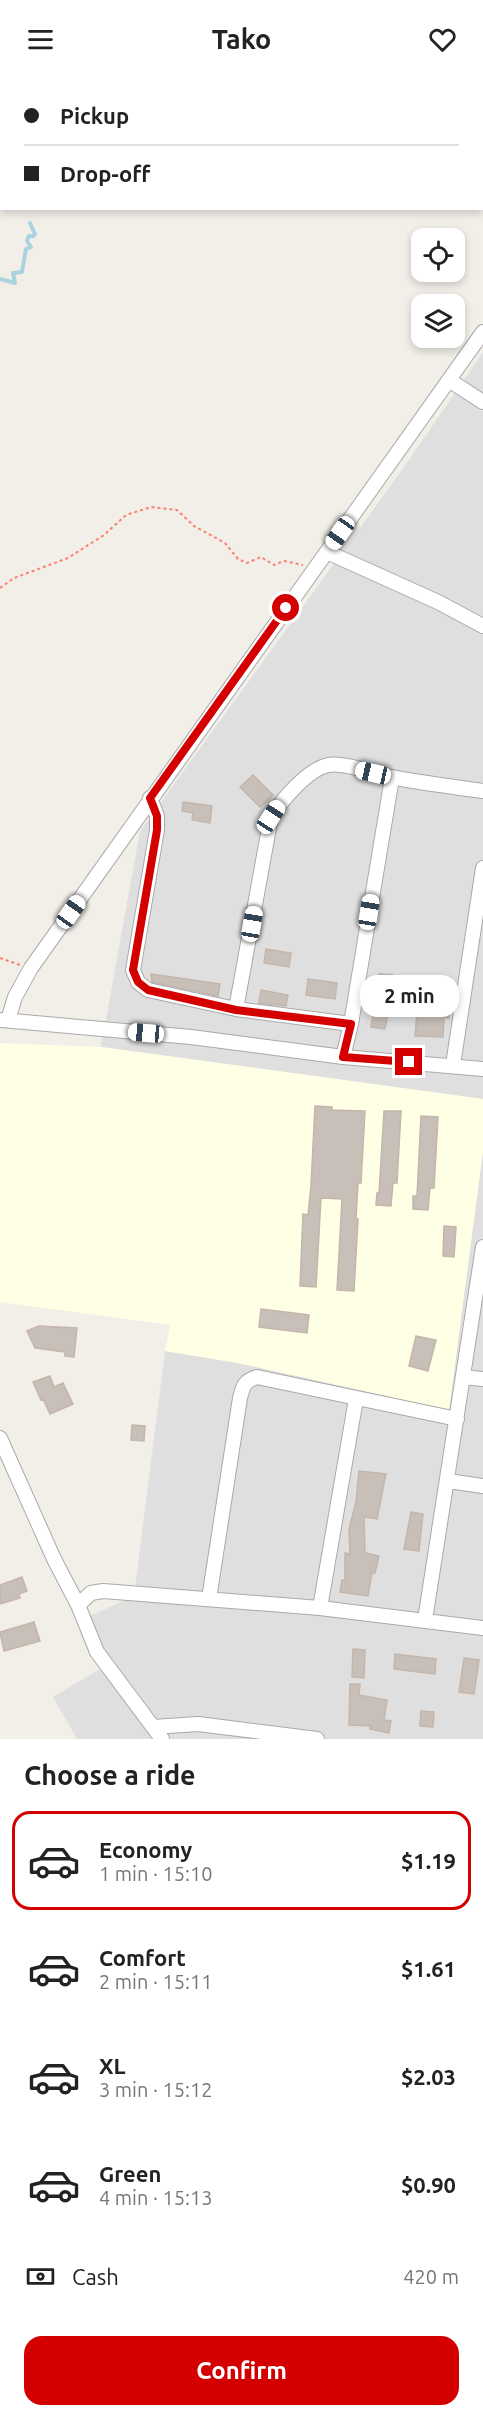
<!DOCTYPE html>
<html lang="en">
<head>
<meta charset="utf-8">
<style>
	:root { --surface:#fff; --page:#f6f6f6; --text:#222; --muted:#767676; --line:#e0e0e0; --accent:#d40000 }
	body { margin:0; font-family:Ubuntu,sans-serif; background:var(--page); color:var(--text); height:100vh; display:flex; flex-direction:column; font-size:22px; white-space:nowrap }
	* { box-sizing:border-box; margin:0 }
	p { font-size:20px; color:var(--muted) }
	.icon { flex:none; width:33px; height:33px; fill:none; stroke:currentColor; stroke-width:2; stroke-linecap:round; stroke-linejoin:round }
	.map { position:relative; height:1661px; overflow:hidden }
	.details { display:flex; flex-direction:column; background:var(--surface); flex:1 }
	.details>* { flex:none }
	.top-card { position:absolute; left:0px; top:0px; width:483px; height:132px; box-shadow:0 3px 9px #0003; display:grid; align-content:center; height:132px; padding:0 24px; background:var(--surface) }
	.fabs { position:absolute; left:411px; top:150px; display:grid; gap:12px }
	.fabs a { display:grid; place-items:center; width:54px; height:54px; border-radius:12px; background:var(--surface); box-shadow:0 3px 9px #0003; font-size:30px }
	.end { position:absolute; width:27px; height:27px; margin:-14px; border:8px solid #d40000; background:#fff; box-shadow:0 0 0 3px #fff }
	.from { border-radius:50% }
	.bubble { position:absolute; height:42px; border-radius:18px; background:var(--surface); box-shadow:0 3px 9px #0003; font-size:20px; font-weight:700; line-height:42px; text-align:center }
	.car { position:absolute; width:18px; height:36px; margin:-18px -9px; border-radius:8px; box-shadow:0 0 4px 2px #0007; background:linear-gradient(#fff 24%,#345 0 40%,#fff 0 76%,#345 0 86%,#fff 0) }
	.top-card b { display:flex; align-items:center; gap:21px; height:57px; font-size:22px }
	.top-card b+b { border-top:2px solid var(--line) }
	.top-card i { width:15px; height:15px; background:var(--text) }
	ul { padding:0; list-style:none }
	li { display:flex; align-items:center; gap:18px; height:99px; margin:0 12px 9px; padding:0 12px; border:3px solid transparent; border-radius:18px }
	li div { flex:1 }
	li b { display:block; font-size:22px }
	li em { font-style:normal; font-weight:700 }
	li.selected { border-color:var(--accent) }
	li>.icon { width:54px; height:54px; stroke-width:1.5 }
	h2 { padding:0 24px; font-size:27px; line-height:72px }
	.pay { display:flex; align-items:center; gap:15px; height:66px; padding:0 24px; font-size:22px }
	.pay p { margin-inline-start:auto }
	.primary-button { display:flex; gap:12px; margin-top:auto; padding:12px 24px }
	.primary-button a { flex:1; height:69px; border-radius:18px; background:var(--accent); color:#fff; font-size:24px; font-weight:700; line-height:69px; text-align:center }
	header { display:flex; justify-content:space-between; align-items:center; height:78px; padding:0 24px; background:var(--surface); font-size:27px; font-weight:700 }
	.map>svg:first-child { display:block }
	.residential { fill:#e0dfdf }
	.education { fill:#ffffe5 }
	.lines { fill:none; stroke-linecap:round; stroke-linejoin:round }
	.stream { stroke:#aad3df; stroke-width:4 }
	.river { stroke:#aad3df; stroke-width:21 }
	.building { fill:#c7bfb8; stroke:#c4b6ab; stroke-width:1.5 }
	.street-casing { stroke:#a9a9a9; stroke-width:16 }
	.path { stroke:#fa8072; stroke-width:2; stroke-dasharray:3 3; stroke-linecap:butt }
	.street { stroke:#fff; stroke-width:14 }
	.route { stroke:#d40000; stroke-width:8 }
</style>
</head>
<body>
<header><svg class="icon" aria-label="menu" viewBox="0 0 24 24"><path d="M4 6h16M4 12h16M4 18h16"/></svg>Tako<svg class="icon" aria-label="heart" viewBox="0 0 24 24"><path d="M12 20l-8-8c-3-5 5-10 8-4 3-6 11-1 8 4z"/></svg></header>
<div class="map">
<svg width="483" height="1661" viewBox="0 0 483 1661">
	<rect width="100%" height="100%" fill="#f2efe9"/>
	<path class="residential" d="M483,274v747l-382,-52 39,-216 262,-361z
		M483,1073v588h-406l-24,-42 57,-34 -20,-47 44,-20 31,-245 73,12 211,46z"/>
	<path class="education" d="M0,965l101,4 382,52v52l-34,259 -211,-47 -73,-12 5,-26 -170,-23z"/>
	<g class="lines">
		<path class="stream" d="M0,201l15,4 -2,-10 9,-1 4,-23 5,-2 -4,-6 2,-5h4l2,-2 -5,-11"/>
		<path class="river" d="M68,0l15,2
			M106,2l3,-2"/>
	</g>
	<path class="building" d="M253,697l20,20 -13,12 -20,-20z
		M183,724l29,4 -2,17 -18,-3 1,-7 -11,-2z
		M266,871l25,4 -2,14 -25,-4z
		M151,896l69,10 -2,12 -66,-14z
		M379,896l14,1 -1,20 8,1 -1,13 -10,-1 -4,21 -14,-2z
		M308,901l29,4 -2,16 -29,-4z
		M426,902l25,4 -4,20h3l-1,14h-5l-1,19 -28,-1 3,-35h4z
		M261,912l27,5 -2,11 -27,-3z
		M315,1028l17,1v3l33,1 -4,72h-3l-2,36h2l-4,72 -17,-1 5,-91 -21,-1 -5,89 -16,-1 3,-72 5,1 3,-30z
		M384,1033h17l-4,72h-4l-2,23 -15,-1 1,-12h2z
		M421,1038l17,1 -4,71h-4l-2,22 -15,-1v-13h4z
		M444,1148l12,1 -2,30 -11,-1z
		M261,1231l48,6 -2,18 -48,-6z
		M39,1248l38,2 -3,29 -9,-1v-4l-30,-4 -8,-17z
		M416,1258l20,4 -8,31 -19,-5z
		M50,1298l4,11 9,-4 10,21 -23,10 -7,-15 -2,1 -8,-18z
		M132,1347l13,1 -1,15 -13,-1z
		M359,1393l27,3 -9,45 -13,-2 1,36 14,3 -4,17h-3l-4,23 -28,-4 2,-12h3v-27l5,1 -1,-25 7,-27z
		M411,1434l12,2 -4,37 -15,-2z
		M22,1499l5,14 -8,3 1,4 -20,6v-19z
		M34,1544l6,19 -36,10 -4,-19z
		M353,1571l12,1 -1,28 -12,-1z
		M395,1576l41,5 -1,15 -41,-5z
		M464,1580l15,2 -5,34 -15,-2z
		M350,1606h10l-1,11 28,5 -3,20 7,1 -2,12 -19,-4v-3l-21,-1z
		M421,1633l13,1 -1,15 -13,-1z"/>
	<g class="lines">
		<g class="street-casing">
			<path id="street" d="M449,302l34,22
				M327,474l111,50 45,24
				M150,720l7,18v14l-24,140 5,12 10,8 88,19 115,15
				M236,931l35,-192c11,-17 36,-47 57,-52 17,-3 46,9 63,12 31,6 62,10 92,14
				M2,942l189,17 152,20 140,12
				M8,942l7,-23 16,-29 452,-636
				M343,979l8,-33 41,-246
				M453,987l30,-197
				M463,1299l20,2
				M0,1360l54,121 24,46 19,47 65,87
				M448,1403l35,5
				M209,1521l31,-201c3,-12 4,-17 17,-21l200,42
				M78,1527l13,-12 12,-2 217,17 163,20
				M320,1530l36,-209
				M425,1542l58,-373
				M153,1649l45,-3 119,15"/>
		</g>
		<path class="path" d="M0,510l14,-10 54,-20 36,-23 22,-20 25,-8 26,3 17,16 31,17 13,16 9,4 14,-6 13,8 10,-4 19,4
			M0,880l20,7"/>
		<use href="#street" class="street"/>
	</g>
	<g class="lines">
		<path class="route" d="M286,530l-136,190 7,18v14l-24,140 5,12 10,8 88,20 115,14 -8,33 66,5"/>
	</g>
</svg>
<div class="fabs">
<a><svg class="icon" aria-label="locate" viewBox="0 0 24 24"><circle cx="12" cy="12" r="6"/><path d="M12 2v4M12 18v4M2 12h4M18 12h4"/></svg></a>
<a><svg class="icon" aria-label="layers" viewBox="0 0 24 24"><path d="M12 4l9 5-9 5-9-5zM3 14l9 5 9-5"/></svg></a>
</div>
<i class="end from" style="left:286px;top:530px"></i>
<i class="end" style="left:409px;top:984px"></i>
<div class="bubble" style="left:360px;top:897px;width:99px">2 min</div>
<i class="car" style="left:340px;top:455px;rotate:215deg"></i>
<i class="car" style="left:373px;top:695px;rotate:283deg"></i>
<i class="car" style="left:271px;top:739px;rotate:33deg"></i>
<i class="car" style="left:71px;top:834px;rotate:35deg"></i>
<i class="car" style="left:369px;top:834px;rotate:9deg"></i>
<i class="car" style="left:252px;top:846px;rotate:10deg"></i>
<i class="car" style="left:146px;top:955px;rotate:275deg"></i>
<div class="top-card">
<b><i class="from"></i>Pickup</b>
<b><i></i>Drop-off</b>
</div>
</div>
<section class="details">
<h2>Choose a ride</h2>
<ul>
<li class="selected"><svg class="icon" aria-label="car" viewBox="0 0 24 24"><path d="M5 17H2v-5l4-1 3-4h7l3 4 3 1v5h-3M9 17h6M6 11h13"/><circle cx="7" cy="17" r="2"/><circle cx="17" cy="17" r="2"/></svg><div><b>Economy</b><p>1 min · 15:10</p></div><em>$1.19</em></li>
<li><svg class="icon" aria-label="car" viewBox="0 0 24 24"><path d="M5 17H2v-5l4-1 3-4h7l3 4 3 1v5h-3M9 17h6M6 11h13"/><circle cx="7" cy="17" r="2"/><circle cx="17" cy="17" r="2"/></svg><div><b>Comfort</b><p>2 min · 15:11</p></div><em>$1.61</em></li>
<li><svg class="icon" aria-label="car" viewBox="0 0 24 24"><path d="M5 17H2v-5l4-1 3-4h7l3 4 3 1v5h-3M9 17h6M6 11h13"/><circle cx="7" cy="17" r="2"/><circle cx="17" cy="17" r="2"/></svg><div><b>XL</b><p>3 min · 15:12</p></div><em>$2.03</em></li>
<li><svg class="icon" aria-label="car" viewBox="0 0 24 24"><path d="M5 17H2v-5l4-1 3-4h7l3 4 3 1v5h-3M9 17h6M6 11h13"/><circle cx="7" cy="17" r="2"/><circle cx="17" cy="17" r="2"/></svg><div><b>Green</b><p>4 min · 15:13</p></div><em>$0.90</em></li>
</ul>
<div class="pay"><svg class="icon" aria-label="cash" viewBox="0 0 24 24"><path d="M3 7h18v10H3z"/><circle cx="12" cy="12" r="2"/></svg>Cash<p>420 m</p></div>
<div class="primary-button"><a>Confirm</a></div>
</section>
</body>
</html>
